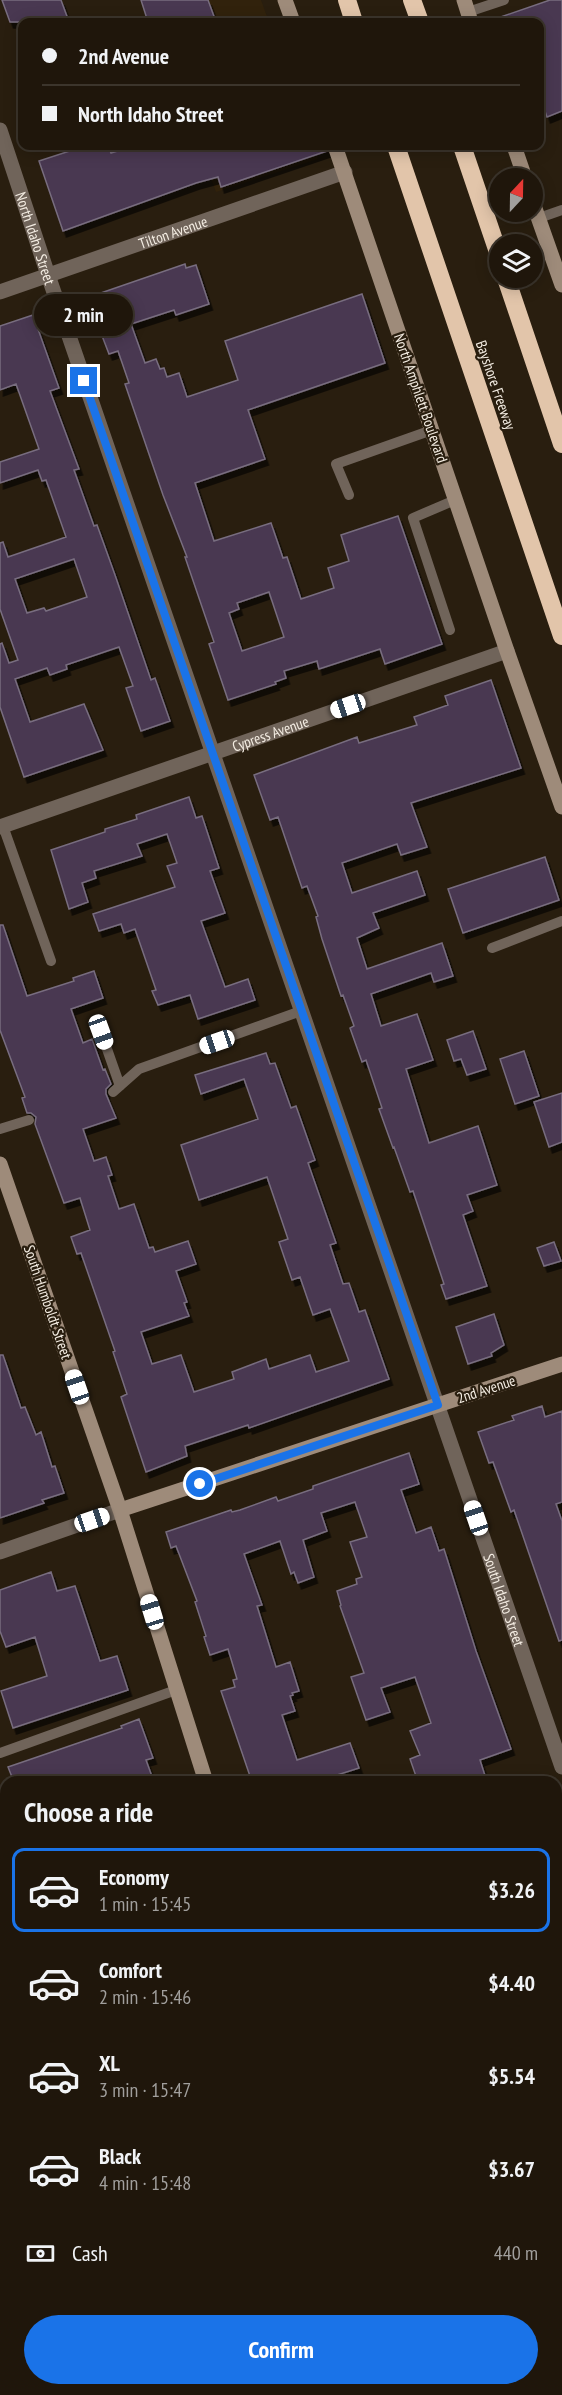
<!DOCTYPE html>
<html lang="en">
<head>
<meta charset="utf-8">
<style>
	:root { --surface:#1f160b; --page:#2c2319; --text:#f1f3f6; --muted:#a19f9d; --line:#3c352c; --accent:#1a73e8 }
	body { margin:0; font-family:"PT Sans Narrow",sans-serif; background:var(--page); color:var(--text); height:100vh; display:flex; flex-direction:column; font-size:22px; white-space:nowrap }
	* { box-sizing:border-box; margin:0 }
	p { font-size:20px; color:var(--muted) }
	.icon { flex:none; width:33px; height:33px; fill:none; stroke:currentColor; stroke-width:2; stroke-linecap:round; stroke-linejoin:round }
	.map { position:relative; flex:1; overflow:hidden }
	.panel { position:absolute; left:0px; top:1776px; width:562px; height:620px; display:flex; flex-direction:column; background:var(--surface); border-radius:18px 18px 0 0; box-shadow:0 3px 15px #0003,0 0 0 2px var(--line) }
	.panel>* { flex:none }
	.top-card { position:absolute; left:18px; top:18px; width:526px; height:132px; border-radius:12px; box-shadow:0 3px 15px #0003,0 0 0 2px var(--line); display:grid; align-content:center; height:132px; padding:0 24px; background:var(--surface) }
	.needle { width:39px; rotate:22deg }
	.tools { position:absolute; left:489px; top:168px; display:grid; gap:12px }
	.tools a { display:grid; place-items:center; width:54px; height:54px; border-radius:50%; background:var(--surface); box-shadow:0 3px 15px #0003,0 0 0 2px var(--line); font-size:30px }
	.end { position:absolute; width:27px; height:27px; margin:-14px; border:8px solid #1a73e8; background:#fff; box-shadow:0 0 0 3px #fff }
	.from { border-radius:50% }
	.bubble { position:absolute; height:42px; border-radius:21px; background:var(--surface); box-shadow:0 3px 15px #0003,0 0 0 2px var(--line); font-size:20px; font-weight:800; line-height:42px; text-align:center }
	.car { position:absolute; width:18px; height:36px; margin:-18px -9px; border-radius:8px; box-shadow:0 0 4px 2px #0007; background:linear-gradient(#fff 24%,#345 0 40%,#fff 0 76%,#345 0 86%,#fff 0) }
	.top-card b { display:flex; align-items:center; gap:21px; height:57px; font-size:22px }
	.top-card b+b { border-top:2px solid var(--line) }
	.top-card i { width:15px; height:15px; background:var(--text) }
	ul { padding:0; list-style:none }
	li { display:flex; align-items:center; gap:18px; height:84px; margin:0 12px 9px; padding:0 12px; border:3px solid transparent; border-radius:12px }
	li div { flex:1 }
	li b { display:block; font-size:22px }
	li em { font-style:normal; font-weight:800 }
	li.current { border-color:var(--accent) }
	li>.icon { width:54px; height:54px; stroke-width:1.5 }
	h2 { padding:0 24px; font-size:27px; line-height:72px }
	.pay { display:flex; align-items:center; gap:15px; height:66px; padding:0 24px; font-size:22px }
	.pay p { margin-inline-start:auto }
	.button { display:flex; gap:12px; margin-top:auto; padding:12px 24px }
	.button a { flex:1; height:69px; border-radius:36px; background:var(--accent); color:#fff; font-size:24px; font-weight:800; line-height:69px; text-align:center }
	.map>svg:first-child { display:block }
	.built { fill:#31220c }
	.green { fill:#30483d }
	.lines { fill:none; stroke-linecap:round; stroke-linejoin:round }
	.stream { stroke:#000a11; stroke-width:6 }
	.building { fill:#483751; stroke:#786d7f; stroke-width:1.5; fill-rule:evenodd; filter:url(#shadow) }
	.path { stroke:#948b7f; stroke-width:4; stroke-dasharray:1.5 4.5; stroke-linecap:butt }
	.lane { stroke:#70645a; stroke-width:10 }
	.street { stroke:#70645a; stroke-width:15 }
	.secondary { stroke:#9e8b7a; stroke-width:15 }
	.primary { stroke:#c2a993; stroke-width:15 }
	.highway { stroke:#e2c5aa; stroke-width:18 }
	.route { stroke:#1a73e8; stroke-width:8 }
	.labels { text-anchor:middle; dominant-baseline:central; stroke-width:4.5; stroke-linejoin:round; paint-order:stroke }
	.street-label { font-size:15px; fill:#f4ede3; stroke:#291e0f }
</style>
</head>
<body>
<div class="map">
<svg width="562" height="2395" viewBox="0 0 562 2395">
	<defs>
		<filter id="shadow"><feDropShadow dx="3.5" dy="6" stdDeviation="0" flood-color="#0009"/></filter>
	</defs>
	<rect width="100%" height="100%" fill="#291e0f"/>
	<path class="built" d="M144,0h117l8,22h-116z
		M199,146h114l5,13 -102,33z"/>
	<path class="green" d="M0,1930l6,5v134l-6,2z"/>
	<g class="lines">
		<path class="stream" d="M0,1970l6,4
			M556,2075l6,1"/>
	</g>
	<path class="building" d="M2,0h59l8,22h-59z
		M141,0h67l8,22h-68z
		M550,0h12v111l-15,6 -7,-20v-75h-47l-1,-2z
		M85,146h23l3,7 23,-7h20l2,4 14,-4h155l2,5 -106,36 -3,-10 -22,6 -133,48 -24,-70z
		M185,264l1,4 10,-3 13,39 -33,11 -2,-5 -43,14 14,39 11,-4 4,10 4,-1 3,9 12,-4 8,24 51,-17 -13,-39 137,-47 23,69 -137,47 17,49 -70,24 19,58 57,-18 12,35 4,-1 14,42 33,-11 -6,-20 21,-7 -8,-26 57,-19 44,128 -57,20 -5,-15 -61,20 -2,-8 -33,10 2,7 -11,4 1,2 -48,16 -19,-56 5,-2 -29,-85h2l-24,-62 -38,-111 4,-1 -11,-32 -9,3 -8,-21 2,-1 -4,-9 5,-2 -9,-26zM269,592l15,45 -42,14 -13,-38 10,-4 -2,-6z
		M33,315l26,73 -9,3 29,78 -5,1 20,56 3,-1 18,50 36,105 4,-2 15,43 -29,10 -15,-43 7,-2 -14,-39 -53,18 1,4 -17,6 -3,-7 -32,11 15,43 54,-18 19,46 -79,27 -24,-70v-63l2,-1 7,20 9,-3 -18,-51v-66l3,-1 5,15 58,-20 -20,-57 -4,1 -4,-11 -38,13v-21l39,-13 -23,-65 -16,6v-64zM74,559l13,38 -41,14 -2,-3 -17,5 -12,-34z
		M491,680l30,88 -110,35 16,44 -26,8 -4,-11 -55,19 10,30 65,-22 8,24 -52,18 6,15 -22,10 10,31 75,-26 11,33 -19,6 -3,-9 -60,21 10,32 36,-12 16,46 -27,9 23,74 49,-17 19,59 -30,10 6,16 -10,4 24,71 -41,13 -5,-14 3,-1 -31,-93 -3,1 -16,-45 -1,1 -14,-39 3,-1 -16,-48 -4,2 -12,-34 4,-2 -11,-31 -2,1 -19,-57 -6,-22 2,-1 -11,-30 -5,2 -24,-71 -8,3 -16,-45 103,-38 2,6 58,-18 -3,-8 34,-12 -3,-9z
		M189,797l7,21 6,-2 17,52 -9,3 15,42 -24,8 24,66 23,-8 7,21 -57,19 -8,-24 -32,10 -6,-14 4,-1 -21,-61 -11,4 -3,-9 -22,7 -6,-17 82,-27 -8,-21 10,-3 -10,-29 -30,10 5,12 -48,15 2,7 -14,5 6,19 -19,7 -18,-59 54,-18v-3l32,-10 -1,-4z
		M545,857l14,43 -96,33 -15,-44z
		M0,925h3l24,71 47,-15 -1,-3 21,-7 9,27 -32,11 12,34 9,-4 11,31 2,-1 6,15 -5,5v5l10,24 -33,11 11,32 12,-4 6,18 -4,1 11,33 15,-5 15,44 4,-1 2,5 33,-11 8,23 -20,7 11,31 -3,1 5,13 -48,16 11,32 29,-9 13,37 40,-13 -2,-7 34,-13 3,10 41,-14 6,17 33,-11 -19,-52 -17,6 -13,-38 -8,3 -13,-38 9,-3 -21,-62 -68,23 -18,-55 77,-26 -14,-40 -43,15 -6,-19 71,-22 4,11 5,-1 16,45 5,-2 19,54 -7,3 28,80 -6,2 13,39 6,-1 10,29 6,-2 24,69 -140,49 -1,-3 -63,21 2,10 -41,16 -25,-75 6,-3 -14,-42 2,-1 -34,-98 -4,1 -6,-17 19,-7 -10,-32 -16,5 -29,-79 1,-7 -5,-4h-4l-5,-15 3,-1 -25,-67z
		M473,1031l13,38 -19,6 -6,-16 -7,2 -7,-21z
		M524,1051l15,45 -24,8 -15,-45z
		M562,1093v49l-13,5 -15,-45z
		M554,1242l7,19 -17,5 -7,-18z
		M494,1314l10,31 -13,8 1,3 -24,8 -12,-37z
		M0,1355h3l18,53 4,-1 11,28 5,-3 11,35 3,-1 9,27 -22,7 2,3 -44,15z
		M542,1406l3,11 17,-6v91l-6,2 6,17v119l-3,1 -45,-131 -3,2 -18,-50 -4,1 -11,-31 36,-12 -2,-4z
		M409,1453l10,31 -18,6 15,43 15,-6 8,24 5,-2 32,102 35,98 -31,11 7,22h-69l-8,-23 10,-4 -10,-24 21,-8 -16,-46 -34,11 9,24 -24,8 -15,-43 13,-4 -24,-67 1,-1 -4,-14 20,-7 -1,-5 6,-2 -12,-35 17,-5 -12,-35 -34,11 6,18 -24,9 11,37 -16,6 -4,-11 -3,2 -11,-33 -36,13 18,51 -5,1 19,61 14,-5 9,29 -7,2 1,2 -3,1 5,15 -13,4 15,45 53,-17 9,25 -25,8 2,6h-84l-31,-91 14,-4 -2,-7 4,-1 -9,-30 -18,6 -6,-18 2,-1 -11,-34 2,-1 -16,-42 -5,-13 -5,2 -5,-16 65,-22 1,2 8,-2 36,-13 2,4 35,-12v-3z
		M51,1572l6,19 18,-5 25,75 17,-5 11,34 -115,38 -12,-37 46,-15 -12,-39 -29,10 -6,-16v-41z
		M139,1719l14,39 -7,2 8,22h-140l-6,-15 114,-39 -1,-2z"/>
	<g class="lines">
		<path class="path" d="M556,1983l6,1
			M0,1995l6,3
			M556,2235l6,-2"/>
		<path class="lane" d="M468,12l36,-12
			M539,218l23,-8
			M349,495l-13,-31 96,-34
			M450,630l-37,-112 42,-18
			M3,826l48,135
			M492,948l70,-27
			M101,1032l19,54
			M113,1092l26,-23 162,-58
			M0,1129l29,-9
			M0,1753l176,-63"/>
		<g class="street">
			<path id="s1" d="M0,130l48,145 514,1492"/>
			<path id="s2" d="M0,292l345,-120"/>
			<path id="s3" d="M0,827l507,-176"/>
			<path d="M0,1552l120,-42"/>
			<path d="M412,2390l2,5"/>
		</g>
		<path class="secondary" d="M285,0l8,22
			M464,0l7,22
			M335,146l172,505 55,156
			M514,146l11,32
			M532,200l30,85
			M0,1164l120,346 86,272
			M120,1510l442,-146
			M0,2243l6,17
			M50,2390l2,5"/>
		<path class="primary" d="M556,1954l6,1
			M0,2101l6,-2
			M556,2265l6,-1
			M172,2395l17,-5"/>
		<path class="highway" d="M347,0l7,22
			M412,0l8,22
			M396,146l166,490
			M462,146l38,112
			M506,278l56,166
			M556,1883l6,-3"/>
	</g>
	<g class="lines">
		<path class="route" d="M84,381l354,1024 -238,79"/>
	</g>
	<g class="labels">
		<g class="street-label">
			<text stroke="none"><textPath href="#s2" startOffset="183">Tilton Avenue</textPath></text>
			<text stroke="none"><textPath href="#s1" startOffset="114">North Idaho Street</textPath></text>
			<text transform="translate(496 385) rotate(71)">Bayshore Freeway</text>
			<text transform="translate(421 398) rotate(71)">North Amphlett Boulevard</text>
			<text stroke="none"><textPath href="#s3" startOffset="286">Cypress Avenue</textPath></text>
			<text transform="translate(48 1302) rotate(71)">South Humboldt Street</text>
			<text transform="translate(486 1389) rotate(-18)">2nd Avenue</text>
			<text stroke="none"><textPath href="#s1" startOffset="1554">South Idaho Street</textPath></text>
		</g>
	</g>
</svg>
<div class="tools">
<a><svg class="needle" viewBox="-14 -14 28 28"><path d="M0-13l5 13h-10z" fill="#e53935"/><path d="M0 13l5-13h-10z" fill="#a19f9d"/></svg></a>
<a><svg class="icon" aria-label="layers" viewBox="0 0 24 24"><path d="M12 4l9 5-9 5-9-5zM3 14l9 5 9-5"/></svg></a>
</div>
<i class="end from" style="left:200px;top:1484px"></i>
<i class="end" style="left:84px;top:381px"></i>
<div class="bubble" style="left:34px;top:294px;width:99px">2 min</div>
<i class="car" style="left:348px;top:706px;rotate:251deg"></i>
<i class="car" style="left:101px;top:1032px;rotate:160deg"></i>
<i class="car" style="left:217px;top:1042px;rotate:251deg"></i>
<i class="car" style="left:77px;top:1387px;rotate:341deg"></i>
<i class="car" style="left:476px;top:1518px;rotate:341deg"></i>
<i class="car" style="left:92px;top:1520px;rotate:71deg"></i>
<i class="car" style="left:152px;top:1612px;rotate:343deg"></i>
<div class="top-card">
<b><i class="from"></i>2nd Avenue</b>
<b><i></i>North Idaho Street</b>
</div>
<section class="panel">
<h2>Choose a ride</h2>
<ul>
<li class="current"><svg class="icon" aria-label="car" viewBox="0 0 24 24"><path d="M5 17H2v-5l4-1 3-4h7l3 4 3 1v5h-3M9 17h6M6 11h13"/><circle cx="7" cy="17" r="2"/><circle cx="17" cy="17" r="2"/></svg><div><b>Economy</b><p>1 min · 15:45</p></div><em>$3.26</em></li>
<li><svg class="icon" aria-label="car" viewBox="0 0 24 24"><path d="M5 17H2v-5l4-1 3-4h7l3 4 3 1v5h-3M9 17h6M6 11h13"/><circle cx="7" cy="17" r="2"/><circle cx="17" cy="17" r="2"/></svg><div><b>Comfort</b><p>2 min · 15:46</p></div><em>$4.40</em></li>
<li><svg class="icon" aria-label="car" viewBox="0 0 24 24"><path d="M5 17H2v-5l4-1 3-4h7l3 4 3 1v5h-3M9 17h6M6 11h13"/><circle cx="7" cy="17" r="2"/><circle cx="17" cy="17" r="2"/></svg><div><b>XL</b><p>3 min · 15:47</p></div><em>$5.54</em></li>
<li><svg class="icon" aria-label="car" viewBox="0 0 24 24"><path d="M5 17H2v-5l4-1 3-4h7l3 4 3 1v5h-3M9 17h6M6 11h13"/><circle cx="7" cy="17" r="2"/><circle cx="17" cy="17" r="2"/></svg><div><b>Black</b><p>4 min · 15:48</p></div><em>$3.67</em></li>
</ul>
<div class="pay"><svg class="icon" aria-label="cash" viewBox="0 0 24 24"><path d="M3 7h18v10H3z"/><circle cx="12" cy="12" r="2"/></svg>Cash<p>440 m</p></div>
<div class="button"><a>Confirm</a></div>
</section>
</div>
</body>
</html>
